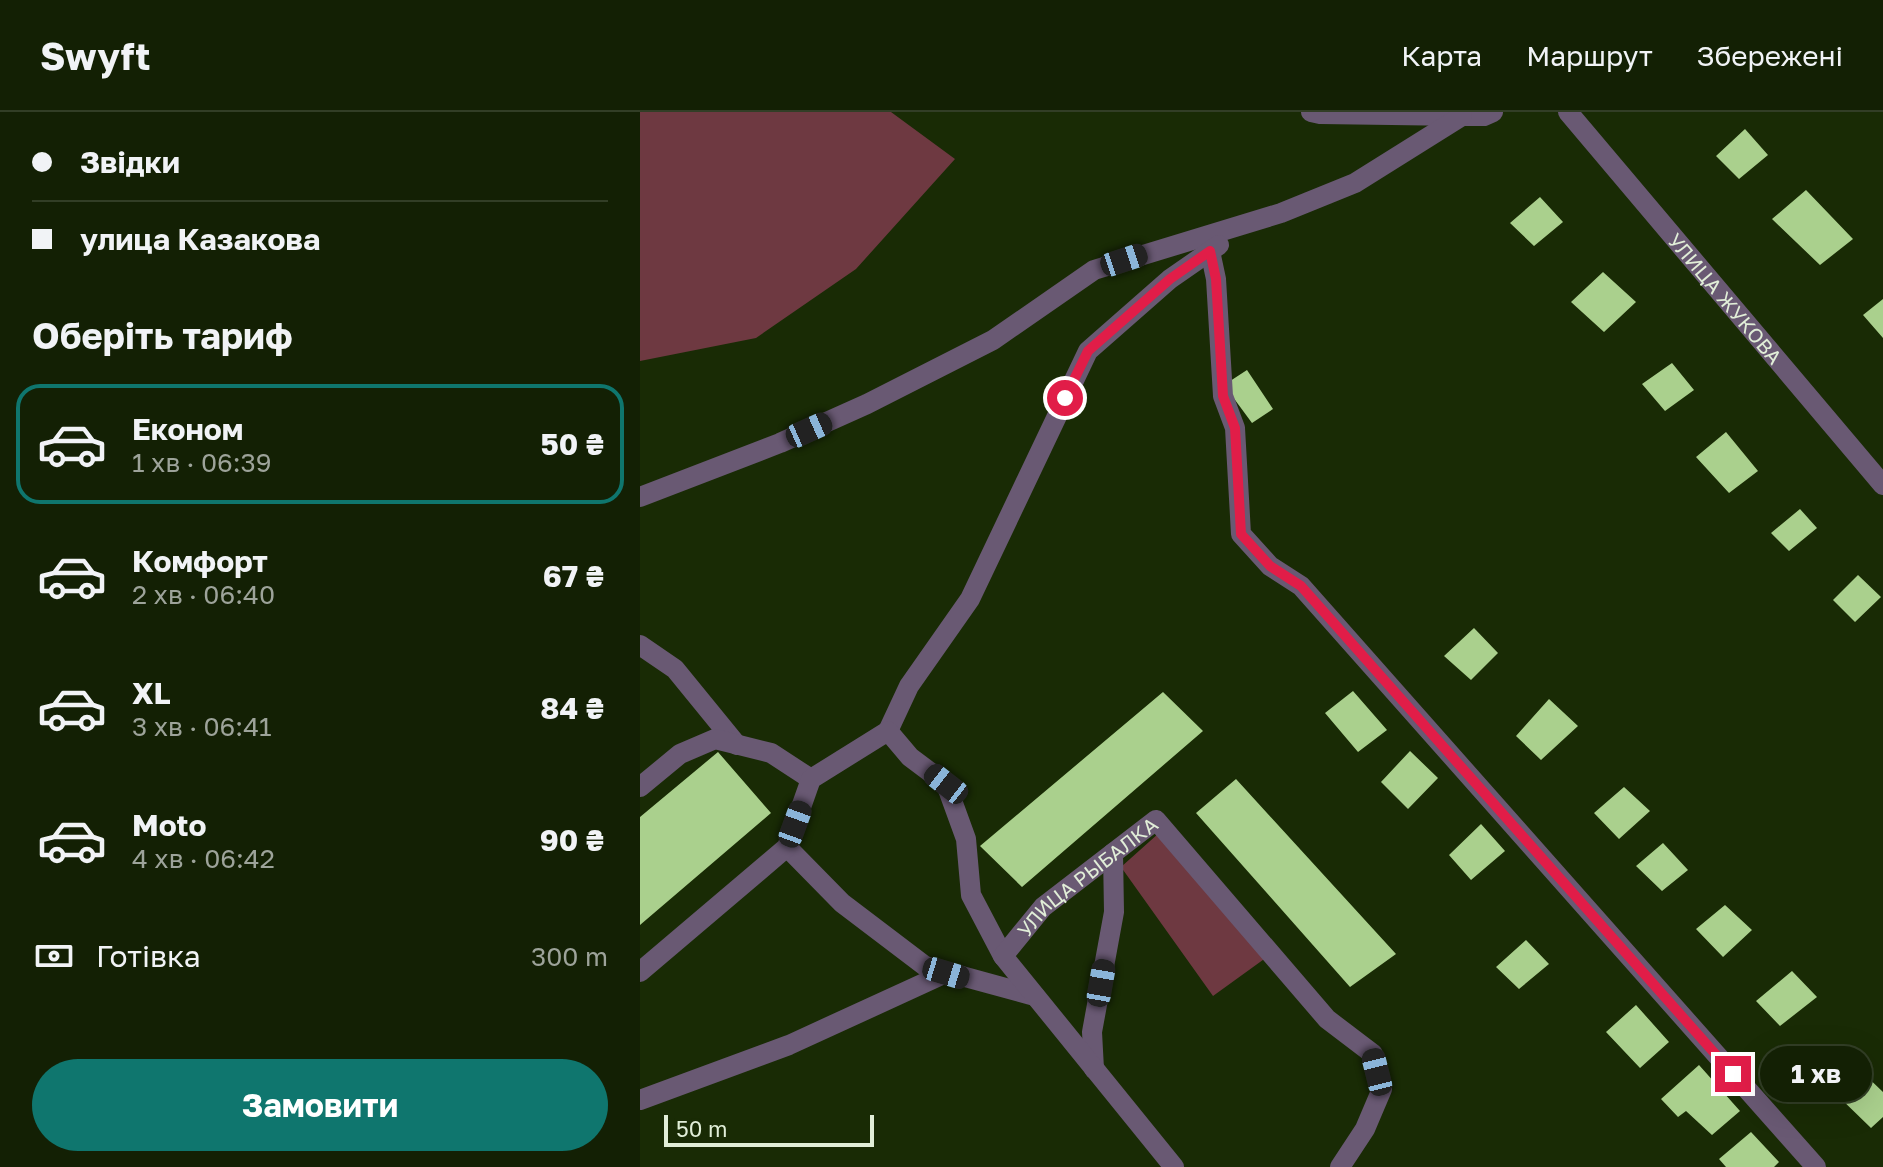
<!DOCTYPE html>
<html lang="uk">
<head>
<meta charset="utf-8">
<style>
	:root { --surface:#132004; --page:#202d13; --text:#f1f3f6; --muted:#9da39a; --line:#323e26; --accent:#0f766e }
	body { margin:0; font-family:"Golos Text",sans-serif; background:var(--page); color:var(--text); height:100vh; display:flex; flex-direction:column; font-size:30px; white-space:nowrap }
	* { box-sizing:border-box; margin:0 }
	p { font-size:26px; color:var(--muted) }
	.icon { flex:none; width:44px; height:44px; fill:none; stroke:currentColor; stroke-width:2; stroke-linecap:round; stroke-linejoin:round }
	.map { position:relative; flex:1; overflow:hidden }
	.sheet { display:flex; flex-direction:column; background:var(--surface); width:640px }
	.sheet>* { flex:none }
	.hud { display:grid; align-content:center; height:176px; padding:0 32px; background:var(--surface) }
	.scale { position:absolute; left:24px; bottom:20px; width:210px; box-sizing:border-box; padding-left:8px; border:4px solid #e1eed8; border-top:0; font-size:22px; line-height:28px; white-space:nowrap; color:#e1eed8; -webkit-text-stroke:6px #192b05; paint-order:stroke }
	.end { position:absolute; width:36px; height:36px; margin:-18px; border:10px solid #e11d48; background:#fff; box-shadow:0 0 0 4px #fff }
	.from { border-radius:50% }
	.bubble { position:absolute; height:56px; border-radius:28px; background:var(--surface); box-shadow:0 8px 32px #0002,0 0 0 2px var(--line); font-size:26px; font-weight:700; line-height:56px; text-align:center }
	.car { position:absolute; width:24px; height:48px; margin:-24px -12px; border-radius:10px; box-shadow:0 0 6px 2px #0007; background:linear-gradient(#222 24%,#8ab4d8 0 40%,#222 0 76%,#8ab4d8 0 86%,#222 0) }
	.hud b { display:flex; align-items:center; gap:28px; height:76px; font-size:30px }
	.hud b+b { border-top:2px solid var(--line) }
	.hud i { width:20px; height:20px; background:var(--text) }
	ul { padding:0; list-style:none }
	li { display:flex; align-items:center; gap:24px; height:120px; margin:0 16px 12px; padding:0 16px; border:4px solid transparent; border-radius:24px }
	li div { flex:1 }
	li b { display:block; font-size:30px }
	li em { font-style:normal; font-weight:700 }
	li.current { border-color:var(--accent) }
	li>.icon { width:72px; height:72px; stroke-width:1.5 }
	h2 { padding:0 32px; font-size:36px; line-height:96px }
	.pay { display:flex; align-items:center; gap:20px; height:88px; padding:0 32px; font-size:30px }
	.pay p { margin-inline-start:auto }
	.cta { display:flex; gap:16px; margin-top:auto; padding:16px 32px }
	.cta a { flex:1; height:92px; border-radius:48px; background:var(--accent); color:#fff; font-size:32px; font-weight:700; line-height:92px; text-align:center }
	header { display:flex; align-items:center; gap:48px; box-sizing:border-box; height:112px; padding:0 40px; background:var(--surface); border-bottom:2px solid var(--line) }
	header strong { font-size:38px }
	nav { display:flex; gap:44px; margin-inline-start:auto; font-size:28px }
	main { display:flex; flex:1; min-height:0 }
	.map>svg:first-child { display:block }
	.green { fill:#6e3941 }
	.building { fill:#aad08d }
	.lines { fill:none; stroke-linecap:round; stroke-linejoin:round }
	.minor { stroke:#695973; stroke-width:20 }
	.route { stroke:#e11d48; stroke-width:10 }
	.labels { text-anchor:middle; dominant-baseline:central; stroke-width:8; stroke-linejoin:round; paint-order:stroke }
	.street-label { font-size:20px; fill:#e1eed8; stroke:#192b05 }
</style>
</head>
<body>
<header>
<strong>Swyft</strong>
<nav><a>Карта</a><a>Маршрут</a><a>Збережені</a></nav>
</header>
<main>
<section class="sheet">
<div class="hud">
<b><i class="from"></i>Звідки</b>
<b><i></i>улица Казакова</b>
</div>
<h2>Оберіть тариф</h2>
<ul>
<li class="current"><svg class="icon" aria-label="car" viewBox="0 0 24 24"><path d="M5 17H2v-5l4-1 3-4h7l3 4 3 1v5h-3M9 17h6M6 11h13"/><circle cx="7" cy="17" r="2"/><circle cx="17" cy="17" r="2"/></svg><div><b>Економ</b><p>1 хв · 06:39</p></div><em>50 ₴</em></li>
<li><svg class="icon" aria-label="car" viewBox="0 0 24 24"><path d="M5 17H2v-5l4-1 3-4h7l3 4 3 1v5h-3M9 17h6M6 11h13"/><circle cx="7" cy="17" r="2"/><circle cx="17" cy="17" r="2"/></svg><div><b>Комфорт</b><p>2 хв · 06:40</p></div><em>67 ₴</em></li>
<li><svg class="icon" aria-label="car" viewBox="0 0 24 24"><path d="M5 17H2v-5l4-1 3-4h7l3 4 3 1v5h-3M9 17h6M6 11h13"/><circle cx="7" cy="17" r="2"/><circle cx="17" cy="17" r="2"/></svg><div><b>XL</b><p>3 хв · 06:41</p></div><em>84 ₴</em></li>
<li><svg class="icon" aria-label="car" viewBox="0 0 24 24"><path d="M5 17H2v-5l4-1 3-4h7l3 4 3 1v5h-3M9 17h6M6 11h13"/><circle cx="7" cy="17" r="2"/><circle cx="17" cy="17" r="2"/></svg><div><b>Moto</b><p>4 хв · 06:42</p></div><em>90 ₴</em></li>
</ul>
<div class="pay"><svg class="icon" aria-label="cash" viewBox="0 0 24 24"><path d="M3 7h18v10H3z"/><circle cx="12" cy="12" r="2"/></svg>Готівка<p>300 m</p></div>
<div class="cta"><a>Замовити</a></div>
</section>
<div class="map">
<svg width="1243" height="1055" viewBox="0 0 1243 1055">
	<rect width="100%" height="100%" fill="#192b05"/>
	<path class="green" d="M0,0h251l64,47 -99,110 -100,69 -116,23z
		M519,721l108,124 -54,39 -92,-129z"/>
	<path class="building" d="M1105,17l23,26 -29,24 -23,-23z
		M1166,78l47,49 -33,26 -48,-46z
		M900,85l23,25 -29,24 -24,-23z
		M963,160l33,30 -32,30 -33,-30z
		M1243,187v39l-20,-23z
		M1032,251l22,27 -29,21 -23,-27z
		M607,258l26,39 -21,14 -28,-38z
		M1086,320l32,39 -29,22 -33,-36z
		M1160,397l17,19 -28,23 -18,-18z
		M1218,463l23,22 -26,25 -22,-22z
		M834,516l24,25 -27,27 -27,-24z
		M713,579l34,39 -29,22 -33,-39z
		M523,580l40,39 -181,156 -42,-41z
		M909,587l29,27 -37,34 -25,-24z
		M770,639l28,27 -30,31 -27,-27z
		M78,640l53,61 -131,112v-108z
		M596,667l160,175 -46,33 -154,-174z
		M984,675l26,24 -31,28 -25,-26z
		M841,712l24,27 -34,29 -22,-25z
		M1023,731l25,27 -26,21 -26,-25z
		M1085,793l27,25 -29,27 -27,-28z
		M886,828l23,24 -30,25 -23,-22z
		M1152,859l25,26 -37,29 -24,-25z
		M996,893l33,37 -29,26 -34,-36z
		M1059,953l41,46 -28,24 -26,-24 -8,6 -17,-18z
		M1219,957l24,23v25l-12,11 -36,-35z
		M1111,1020l28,30 -5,5h-48l-7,-8z"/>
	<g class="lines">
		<g class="minor">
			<path d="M671,0l9,2 142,2h22l9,-4"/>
			<path id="s1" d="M928,0l315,373"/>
			<path d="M570,139l6,28 7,117 12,32 6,106 29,32 31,20 515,581"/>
			<path d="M0,385l140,-54 87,-39 126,-64 101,-70 187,-57 74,-30 107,-67"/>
			<path d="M0,533l35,24 62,76"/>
			<path d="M248,619l21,-45 61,-87 118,-248 82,-72 49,-34"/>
			<path d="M0,675l40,-33 35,-15 56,14 40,26"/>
			<path d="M147,735l55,56 83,63 110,30"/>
			<path d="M0,860l147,-125 24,-68 77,-48 22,26 36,27 20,55 5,56 32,61"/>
			<path d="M454,957l-2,-37 22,-120 -1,-59"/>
			<path d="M0,988l149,-55 157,-72"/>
			<path id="s2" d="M534,1055l-171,-211 40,-49 113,-87 171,199 46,35 9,35 -17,40 -25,38"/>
		</g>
	</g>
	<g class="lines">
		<path class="route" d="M425,286l23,-47 82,-72 40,-28 6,28 7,117 12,32 6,106 29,32 31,20 432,488"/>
	</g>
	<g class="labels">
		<g class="street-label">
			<text stroke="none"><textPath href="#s1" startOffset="244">УЛИЦА ЖУКОВА</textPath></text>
			<text stroke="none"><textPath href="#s2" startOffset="388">УЛИЦА РЫБАЛКА</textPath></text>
		</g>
	</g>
</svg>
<div class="scale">50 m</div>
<i class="end from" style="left:425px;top:286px"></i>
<i class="end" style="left:1093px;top:962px"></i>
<div class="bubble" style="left:1120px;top:934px;width:112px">1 хв</div>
<i class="car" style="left:484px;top:148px;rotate:72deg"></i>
<i class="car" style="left:169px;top:318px;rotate:66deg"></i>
<i class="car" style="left:306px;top:672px;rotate:308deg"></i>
<i class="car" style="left:155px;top:712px;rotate:20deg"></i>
<i class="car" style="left:306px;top:861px;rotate:107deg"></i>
<i class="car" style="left:461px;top:871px;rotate:10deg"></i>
<i class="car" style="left:737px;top:960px;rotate:346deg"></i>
</div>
</main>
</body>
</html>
